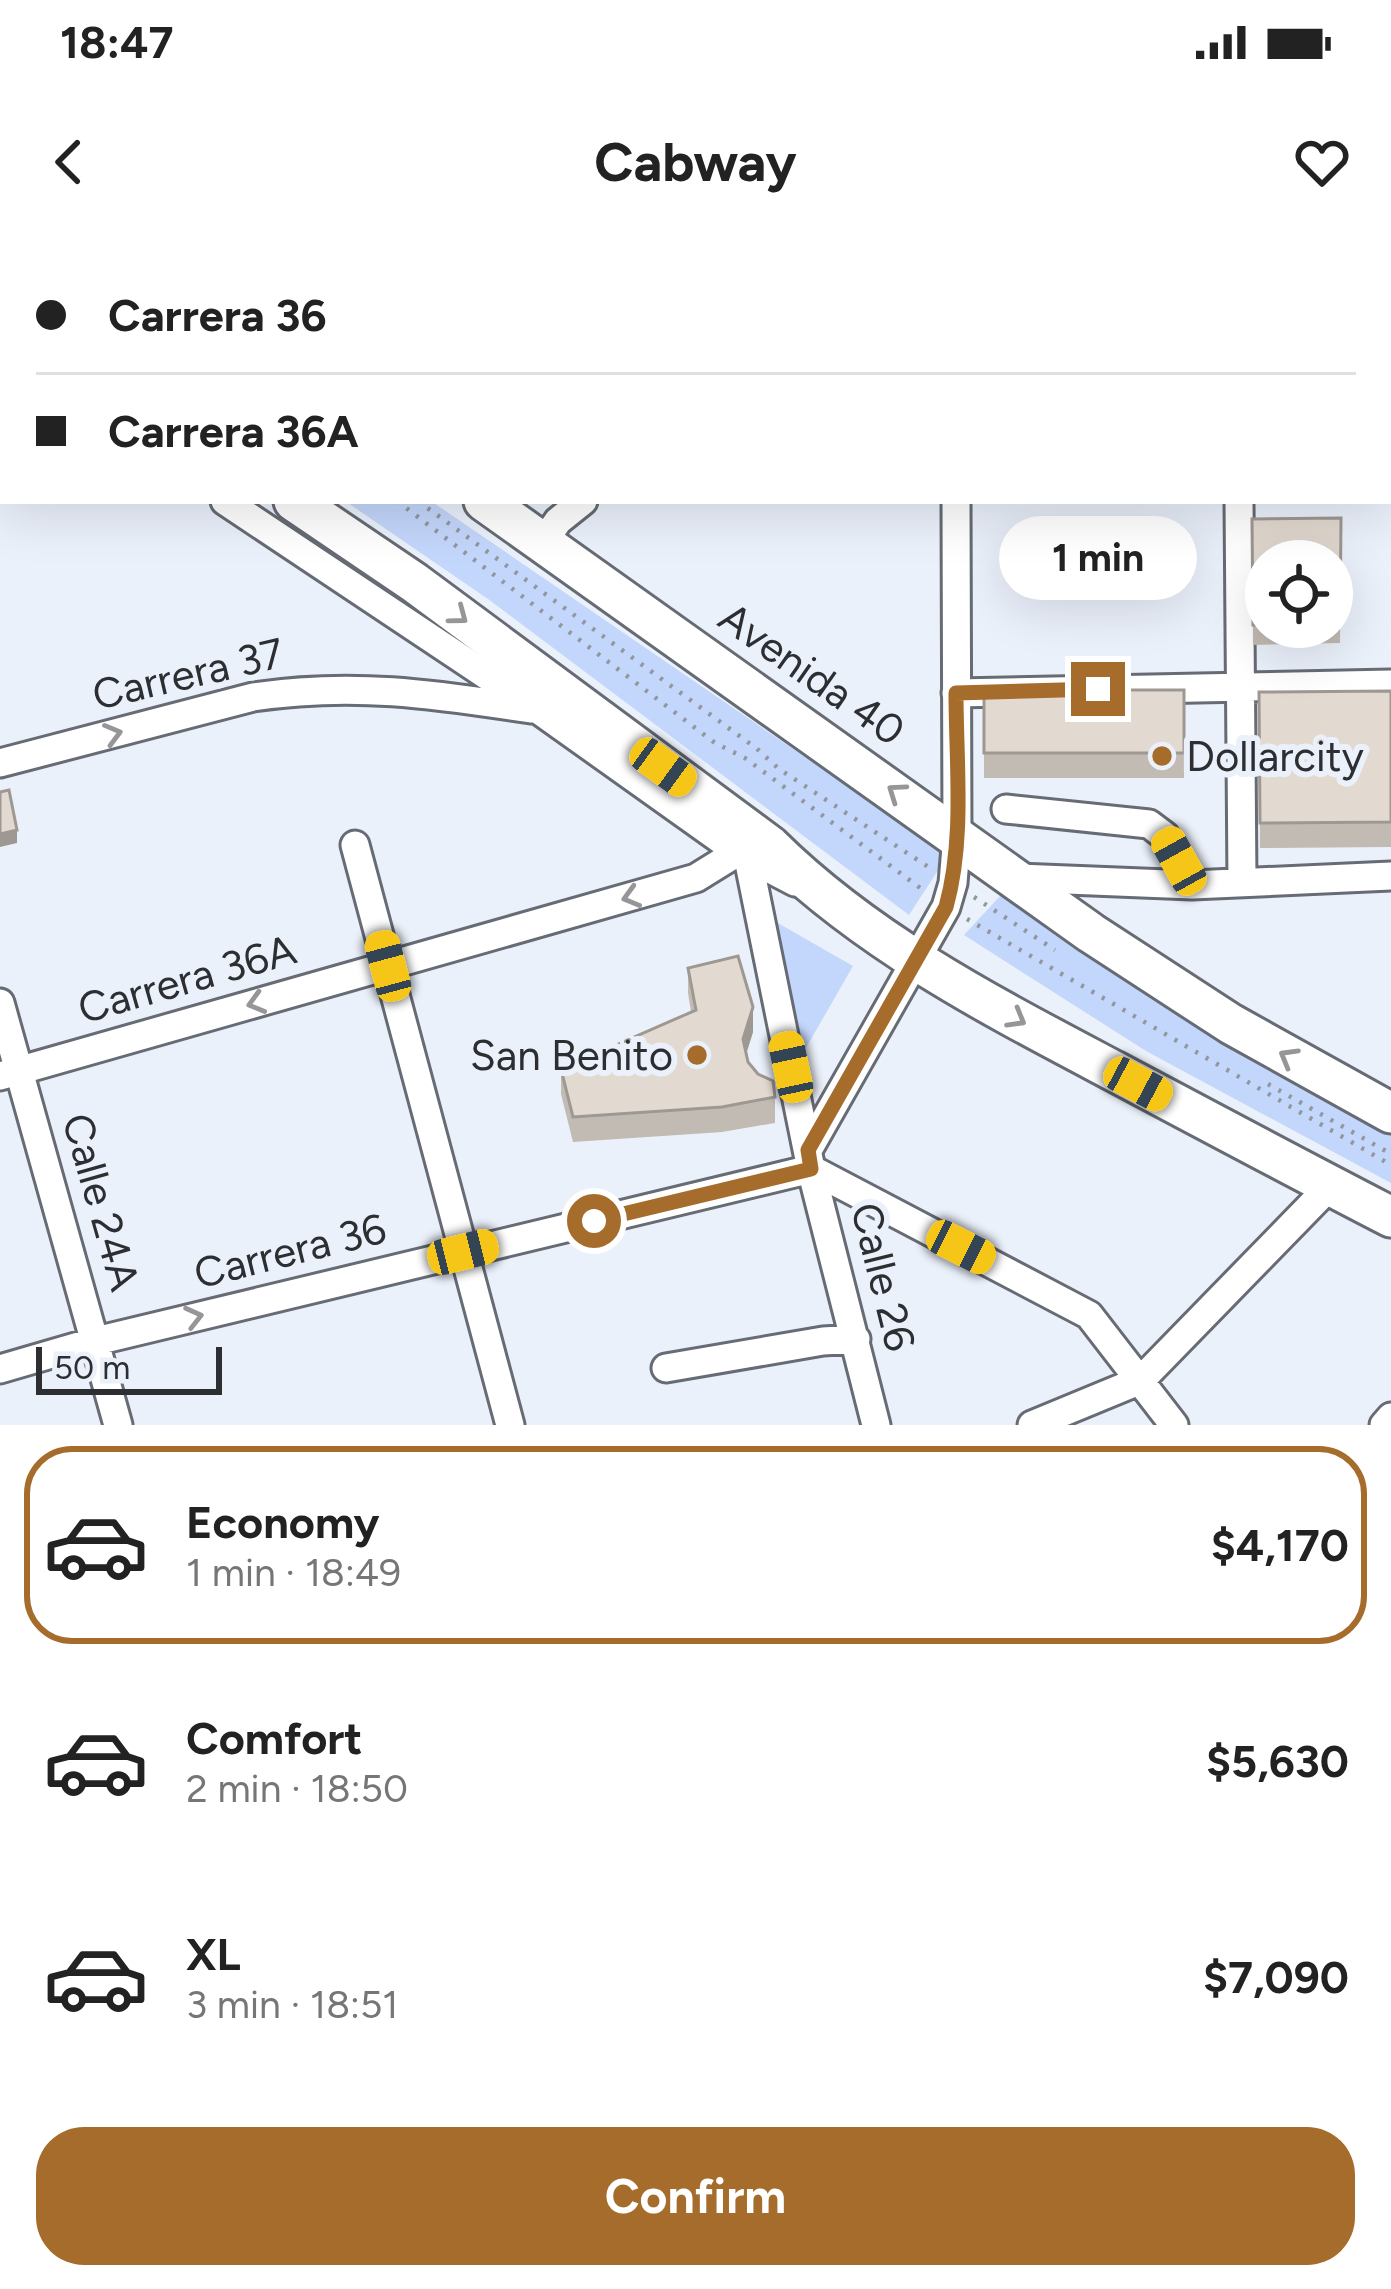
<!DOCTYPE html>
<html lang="en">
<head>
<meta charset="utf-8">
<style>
	:root { --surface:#fff; --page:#f2f2f2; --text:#222; --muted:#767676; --line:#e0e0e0; --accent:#a56c2b }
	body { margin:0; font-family:Figtree,sans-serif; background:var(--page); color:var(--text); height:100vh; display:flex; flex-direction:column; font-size:45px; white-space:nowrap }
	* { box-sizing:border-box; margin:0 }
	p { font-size:39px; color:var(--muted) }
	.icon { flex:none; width:66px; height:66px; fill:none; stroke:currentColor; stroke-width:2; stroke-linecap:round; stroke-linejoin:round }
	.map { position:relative; height:1185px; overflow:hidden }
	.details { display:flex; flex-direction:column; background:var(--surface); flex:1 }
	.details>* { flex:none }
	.top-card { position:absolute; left:0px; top:0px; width:1392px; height:264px; box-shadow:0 12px 48px #0002; display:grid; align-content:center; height:264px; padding:0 36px; background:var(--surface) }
	.buttons { position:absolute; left:1245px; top:300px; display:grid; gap:24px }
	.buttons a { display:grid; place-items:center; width:108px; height:108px; border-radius:50%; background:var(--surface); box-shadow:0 12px 48px #0002; font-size:60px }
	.scale { position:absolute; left:36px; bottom:30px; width:186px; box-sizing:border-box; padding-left:12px; border:6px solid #2c2e32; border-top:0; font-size:33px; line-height:42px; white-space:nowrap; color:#2c2e32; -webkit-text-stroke:9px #ebf1fb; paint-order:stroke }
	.end { position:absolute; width:54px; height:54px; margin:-27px; border:15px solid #a56c2b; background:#fff; box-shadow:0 0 0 6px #fff }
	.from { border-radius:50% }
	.bubble { position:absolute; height:84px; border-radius:42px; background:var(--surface); box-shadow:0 12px 48px #0002; font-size:39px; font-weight:700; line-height:84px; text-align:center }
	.car { position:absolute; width:36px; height:72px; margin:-36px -18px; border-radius:15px; box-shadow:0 0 9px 3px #0007; background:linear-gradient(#f5c518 24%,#345 0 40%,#f5c518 0 76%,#345 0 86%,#f5c518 0) }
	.top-card b { display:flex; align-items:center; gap:42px; height:114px; font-size:45px }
	.top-card b+b { border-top:3px solid var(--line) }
	.top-card i { width:30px; height:30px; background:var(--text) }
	ul { padding:21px 0 0; list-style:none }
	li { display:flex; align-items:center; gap:36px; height:198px; margin:0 24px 18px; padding:0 12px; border:6px solid transparent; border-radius:48px }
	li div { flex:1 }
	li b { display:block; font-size:45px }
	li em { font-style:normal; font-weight:700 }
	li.active { border-color:var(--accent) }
	li>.icon { width:108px; height:108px; stroke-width:1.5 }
	.action { display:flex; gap:24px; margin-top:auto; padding:24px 36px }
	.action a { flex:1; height:138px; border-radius:48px; background:var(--accent); color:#fff; font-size:48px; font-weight:700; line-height:138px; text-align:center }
	.status { display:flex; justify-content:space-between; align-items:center; height:84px; padding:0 60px; background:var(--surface); direction:ltr }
	.status svg { height:33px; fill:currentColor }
	header { display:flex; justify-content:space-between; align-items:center; height:156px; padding:0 36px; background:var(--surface); font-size:54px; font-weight:700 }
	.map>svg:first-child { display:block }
	.green { fill:#c3d6fb }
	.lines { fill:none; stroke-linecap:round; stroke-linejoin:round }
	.minor-casing { stroke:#666b74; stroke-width:33 }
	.highway-casing { stroke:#666b74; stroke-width:45 }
	.path { stroke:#92969d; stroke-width:4.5; stroke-dasharray:3 9; stroke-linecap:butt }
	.minor { stroke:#fff; stroke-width:27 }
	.highway { stroke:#fff; stroke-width:39 }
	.wall { fill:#c2bbb3; fill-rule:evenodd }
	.shaded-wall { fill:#9e9892 }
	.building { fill:#e2d9d0; stroke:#9e9892; stroke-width:3 }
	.oneway { stroke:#969698 }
	.route { stroke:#a56c2b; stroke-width:15 }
	.poi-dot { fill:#a56c2b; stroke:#ebf1fb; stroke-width:4.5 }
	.labels { text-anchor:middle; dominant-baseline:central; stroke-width:12; stroke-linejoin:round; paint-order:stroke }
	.street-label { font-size:42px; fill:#2c2e32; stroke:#ebf1fb }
	.poi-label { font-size:42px; fill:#2c2e32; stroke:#ebf1fb; text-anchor:start }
</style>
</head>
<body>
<div class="status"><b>18:47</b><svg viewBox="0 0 49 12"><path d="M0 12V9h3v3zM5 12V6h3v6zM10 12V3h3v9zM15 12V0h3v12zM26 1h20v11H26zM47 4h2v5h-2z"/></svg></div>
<header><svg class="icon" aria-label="back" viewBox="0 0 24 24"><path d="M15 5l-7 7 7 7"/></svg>Cabway<svg class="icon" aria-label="heart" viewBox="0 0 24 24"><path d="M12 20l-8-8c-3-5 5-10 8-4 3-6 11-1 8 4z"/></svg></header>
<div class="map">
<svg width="1391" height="1185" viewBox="0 0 1391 1185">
	<rect width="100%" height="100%" fill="#ebf1fb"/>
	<path class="green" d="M345,261h86l517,354 -39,60 -421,-316z
		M1001,655l95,66 295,169v53l-245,-132 -182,-116z
		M776,682l77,44 -50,87z"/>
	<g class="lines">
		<g class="minor-casing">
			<path id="minor" d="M575,0v3
				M954,0v3
				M1235,0v3
				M323,3l4,-3
				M367,3l3,-3
				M0,111l3,2
				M225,261l315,210 198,141 57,30
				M1239,261l3,381
				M542,304l16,-23 25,-20
				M956,453l435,-9
				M0,523l253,-66c99,-15 180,-3 278,12
				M1006,569l143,15 16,12 27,49
				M355,605l155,580
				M748,618l63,311 65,256
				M1018,638l174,7 199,-9
				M0,763l118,422
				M0,836l696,-198 42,-26
				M808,910l138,-243 7,-24 4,-48 -1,-334
				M811,929l278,146 85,110
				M666,1128l157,-27 33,-2
				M0,1129l96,-28 715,-172
				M1032,1185l109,-45 189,-194
				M1384,1185l7,-8"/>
		</g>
		<g class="highway-casing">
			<path id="highway" d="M101,0l5,3
				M0,30l3,2
				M0,64l3,2
				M294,261l121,82 355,263c98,97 223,161 344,225 92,49 184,98 277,146
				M484,261l607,432 140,91 160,89"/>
		</g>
		<path class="path" d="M24,0l5,3
			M159,0l5,3
			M397,261l318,242 30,15 178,132
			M418,261l338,247 23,21 151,99
			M974,657l81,53
			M967,679l424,246
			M1268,844l123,70"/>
		<use href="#minor" class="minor"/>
		<use href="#highway" class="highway"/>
	</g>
	<path class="wall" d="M1341,278l-1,125 -87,2 -1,-126zM1266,321h66v66h-66z
		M984,450h200v88h-200z
		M1391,451v156l-131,1 -1,-156z
		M688,728l65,64 -7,22 2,8 27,35v26l-53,9 -149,10 -12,-48v-25l130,-57 -3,-19z"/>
	<path class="shaded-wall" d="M17,590v13l-17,4v-13z
		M753,767v25l-10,32v-25z"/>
	<path class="building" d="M1341,278l-1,106h-8v-63h-66v64h-13l-1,-106z
		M984,450h200v63h-200z
		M1391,451v131l-131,1 -1,-131z
		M9,550l8,40 -17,4v-42z
		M738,716l15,51 -10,32 5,23 10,12 15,7 2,16 -53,10 -149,10 -12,-48 135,-59 -8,-42z"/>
	<defs><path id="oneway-chevron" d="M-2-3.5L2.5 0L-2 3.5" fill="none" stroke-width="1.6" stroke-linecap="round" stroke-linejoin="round" transform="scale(3)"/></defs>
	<g class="oneway">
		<use href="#oneway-chevron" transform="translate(459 376) rotate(37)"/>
		<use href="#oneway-chevron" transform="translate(113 494) rotate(-15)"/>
		<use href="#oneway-chevron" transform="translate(896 552) rotate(-145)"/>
		<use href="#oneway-chevron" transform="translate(631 657) rotate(164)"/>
		<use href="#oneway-chevron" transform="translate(256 763) rotate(164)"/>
		<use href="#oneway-chevron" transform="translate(1017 779) rotate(30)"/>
		<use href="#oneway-chevron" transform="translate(1288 817) rotate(-150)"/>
		<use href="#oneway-chevron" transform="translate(194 1077) rotate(-14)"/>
	</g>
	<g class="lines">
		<path class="route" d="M594,981l217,-52 -3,-19 138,-243c19,-68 10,-144 10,-214l142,-4"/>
	</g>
	<g class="poi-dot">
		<circle cx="1162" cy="516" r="12"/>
		<circle cx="697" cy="815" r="12"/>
	</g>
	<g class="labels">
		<g class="street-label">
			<text transform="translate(188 434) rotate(-13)">Carrera 37</text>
			<text transform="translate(812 434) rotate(35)">Avenida 40</text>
			<text transform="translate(187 739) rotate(-16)">Carrera 36A</text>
			<text transform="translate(101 962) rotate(74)">Calle 24A</text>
			<text transform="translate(290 1011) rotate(-14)">Carrera 36</text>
			<text transform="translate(883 1037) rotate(76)">Calle 26</text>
		</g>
		<g class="poi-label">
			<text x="1186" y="516">Dollarcity</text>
			<text x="673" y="815" text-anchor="end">San Benito</text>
		</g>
	</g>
</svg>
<div class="buttons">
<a><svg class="icon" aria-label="locate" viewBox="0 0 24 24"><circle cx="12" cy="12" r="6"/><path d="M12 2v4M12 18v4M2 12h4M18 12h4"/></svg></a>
</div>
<div class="scale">50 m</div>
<i class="end from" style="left:594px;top:981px"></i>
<i class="end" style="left:1098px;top:449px"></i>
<div class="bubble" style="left:999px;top:276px;width:198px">1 min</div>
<i class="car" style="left:663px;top:527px;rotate:126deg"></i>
<i class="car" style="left:1179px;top:621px;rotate:331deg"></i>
<i class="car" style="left:388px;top:726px;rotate:345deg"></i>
<i class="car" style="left:791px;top:827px;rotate:348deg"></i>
<i class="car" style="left:1138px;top:844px;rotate:118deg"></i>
<i class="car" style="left:961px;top:1007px;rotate:117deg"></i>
<i class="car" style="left:463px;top:1012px;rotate:76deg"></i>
<div class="top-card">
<b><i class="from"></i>Carrera 36</b>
<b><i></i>Carrera 36A</b>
</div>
</div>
<section class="details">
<ul>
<li class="active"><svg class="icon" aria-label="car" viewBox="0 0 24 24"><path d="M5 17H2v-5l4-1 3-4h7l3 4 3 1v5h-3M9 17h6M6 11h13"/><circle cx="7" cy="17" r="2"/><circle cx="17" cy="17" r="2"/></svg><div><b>Economy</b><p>1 min · 18:49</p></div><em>$4,170</em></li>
<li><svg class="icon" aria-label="car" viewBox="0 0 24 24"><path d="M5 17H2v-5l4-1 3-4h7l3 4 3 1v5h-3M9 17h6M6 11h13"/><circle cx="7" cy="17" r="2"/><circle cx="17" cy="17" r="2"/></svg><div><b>Comfort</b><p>2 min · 18:50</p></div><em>$5,630</em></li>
<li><svg class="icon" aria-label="car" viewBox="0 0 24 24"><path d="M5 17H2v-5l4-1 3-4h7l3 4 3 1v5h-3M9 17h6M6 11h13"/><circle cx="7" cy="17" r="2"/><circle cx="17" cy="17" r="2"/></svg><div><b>XL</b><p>3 min · 18:51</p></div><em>$7,090</em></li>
</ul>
<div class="action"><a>Confirm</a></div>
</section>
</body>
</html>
